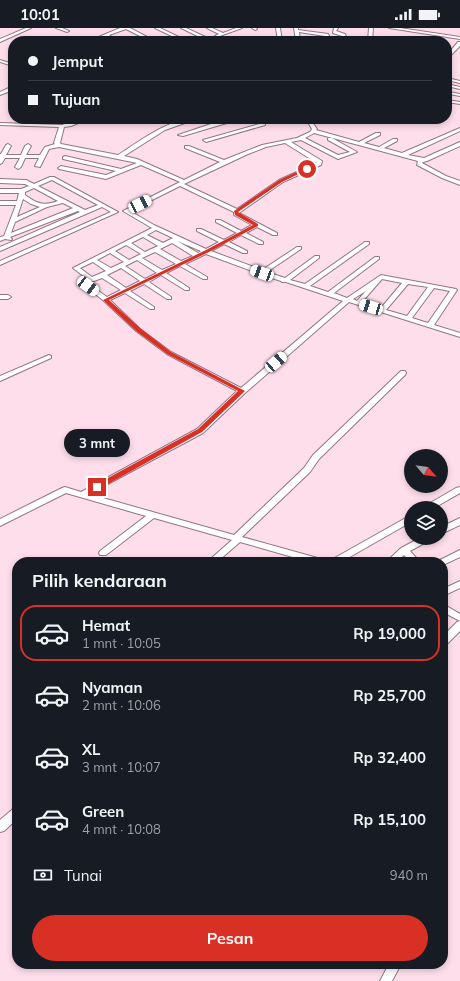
<!DOCTYPE html>
<html lang="id">
<head>
<meta charset="utf-8">
<style>
	:root { --surface:#171b24; --page:#242831; --text:#f1f3f6; --muted:#9ea1a6; --line:#363941; --accent:#d93025 }
	body { margin:0; font-family:Mulish,sans-serif; background:var(--page); color:var(--text); height:100vh; display:flex; flex-direction:column; font-size:15px; white-space:nowrap }
	* { box-sizing:border-box; margin:0 }
	p { font-size:13px; color:var(--muted) }
	.icon { flex:none; width:22px; height:22px; fill:none; stroke:currentColor; stroke-width:2; stroke-linecap:round; stroke-linejoin:round }
	.map { position:relative; flex:1; overflow:hidden }
	.side { position:absolute; left:12px; top:529px; width:436px; height:412px; display:flex; flex-direction:column; background:var(--surface); border-radius:16px; box-shadow:0 2px 6px #0003 }
	.side>* { flex:none }
	.hud { position:absolute; left:8px; top:8px; width:444px; height:88px; border-radius:16px; box-shadow:0 2px 6px #0003; display:grid; align-content:center; height:88px; padding:0 20px; background:var(--surface) }
	.needle { width:26px; rotate:118deg }
	.fabs { position:absolute; left:404px; top:421px; display:grid; gap:8px }
	.fabs a { display:grid; place-items:center; width:44px; height:44px; border-radius:50%; background:var(--surface); box-shadow:0 2px 6px #0003; font-size:20px }
	.end { position:absolute; width:18px; height:18px; margin:-9px; border:5px solid #d93025; background:#fff; box-shadow:0 0 0 2px #fff }
	.from { border-radius:50% }
	.bubble { position:absolute; height:28px; border-radius:14px; background:var(--surface); box-shadow:0 2px 6px #0003; font-size:13px; font-weight:700; line-height:28px; text-align:center }
	.car { position:absolute; width:12px; height:24px; margin:-12px -6px; border-radius:5px; box-shadow:0 0 3px 1px #0007; background:linear-gradient(#fff 24%,#345 0 40%,#fff 0 76%,#345 0 86%,#fff 0) }
	.hud b { display:flex; align-items:center; gap:14px; height:38px; font-size:15px }
	.hud b+b { border-top:1px solid var(--line) }
	.hud i { width:10px; height:10px; background:var(--text) }
	ul { padding:0; list-style:none }
	li { display:flex; align-items:center; gap:12px; height:56px; margin:0 8px 6px; padding:0 12px; border:2px solid transparent; border-radius:16px }
	li div { flex:1 }
	li b { display:block; font-size:15px }
	li em { font-style:normal; font-weight:700 }
	li.selected { border-color:var(--accent) }
	li>.icon { width:36px; height:36px; stroke-width:1.5 }
	h2 { padding:0 20px; font-size:18px; line-height:48px }
	.pay { display:flex; align-items:center; gap:10px; height:44px; padding:0 20px; font-size:15px }
	.pay p { margin-inline-start:auto }
	.primary-button { display:flex; gap:8px; margin-top:auto; padding:8px 20px }
	.primary-button a { flex:1; height:46px; border-radius:24px; background:var(--accent); color:#fff; font-size:16px; font-weight:700; line-height:46px; text-align:center }
	.status { display:flex; justify-content:space-between; align-items:center; height:28px; padding:0 20px; background:var(--surface); direction:ltr }
	.status svg { height:11px; fill:currentColor }
	.map>svg:first-child { display:block }
	.lines { fill:none; stroke-linecap:round; stroke-linejoin:round }
	.minor-casing { stroke:#937683; stroke-width:2 }
	.minor { fill:#fff; fill-rule:evenodd }
	.route { fill:#d93025 }
</style>
</head>
<body>
<div class="status"><b>10:01</b><svg viewBox="0 0 49 12"><path d="M0 12V9h3v3zM5 12V6h3v6zM10 12V3h3v9zM15 12V0h3v12zM26 1h20v11H26zM47 4h2v5h-2z"/></svg></div>
<div class="map">
<svg width="460" height="953" viewBox="0 0 460 953">
	<rect width="100%" height="100%" fill="#ffdeec"/>
	<g class="lines">
		<g class="minor-casing">
			<path id="minor" d="M26,0h5l-31,14v-3z
				M56,0h6l7,3 -2,1z
				M120,0h10l21,11 -3,1 -22,-11 -17,6 8,6h-5l-6,-4 -11,4h-6z
				M155,0h5l27,13h-5z
				M181,0h5l28,13h-6z
				M207,0h5l11,5 13,-5h6l-25,9 -2,-1 4,-2z
				M252,0h4l1,1 -2,1z
				M276,0h4l2,13h-4z
				M294,0h4v2l30,4 2,4 -10,3h-8l14,-4 -1,-1 -26,-4 1,9h-4z
				M334,0h4l-2,3 9,3 3,7h-4l-2,-5 -9,-3z
				M369,0h4l-1,13h-4z
				M389,0h11l60,9v2z
				M458,14h2v4l-13,13v-4z
				M0,32l13,4v2l-13,-4z
				M447,50l13,3v2l-13,-3z
				M447,56l13,3v2l-13,-3z
				M11,59h2v3l-13,5v-3z
				M449,64l11,2v2l-11,-2z
				M447,72l13,2v2l-13,-2z
				M81,91h7l-17,7 -7,1 -4,16 1,1 57,11c24,-15 49,-36 78,-36l-31,11 -41,26 13,3 47,21 36,-18 -35,-14v-2h4l35,14 38,-15 35,-7 13,-6 2,-3 -6,-10h4l7,10 -1,1 43,12 17,-9h4v2l-16,8 15,4 14,-8h4v2l-13,7 18,5 58,-25v3l-52,24 16,3 36,-16v4l-33,15 -4,1 -1,1 24,13 14,5v4l-18,-7 -25,-13 1,-4 -104,-28 -9,5 33,17 12,-3 -22,-12v-2h4l25,14 -19,7 -37,-19 -10,2 31,19 -1,4 -38,17 -44,31 38,20v2h-4l-16,-8 -11,6 17,9v2h-4l-18,-9 -12,7 18,9v2h-4l-19,-9 -13,7 51,19 35,-23h4v2l-34,23 18,6 30,-22h4v2l-29,22 15,4 60,-42h4v2l-59,42 18,6 47,-35h4v2l-45,34 13,5 34,-23 75,14 1,1 -23,35 26,8v4l-111,-35 -104,91 -42,40 -114,61 145,41 70,-67 9,-13 88,-84h4l1,2 -1,2 -86,84 -9,13 -68,65 79,22 3,1 1,2h-15l-70,-20 -23,20h-10l25,-22 -78,-22 -48,37h-6l-1,-2 1,-2 46,-35 -80,-23 -66,33v-7l62,-31 3,-1 16,5 116,-63 40,-38 -70,-37 -31,-23 -32,-30 -19,-15 1,-1h4l17,12 14,-7 -19,-12 -8,3h-4l-17,-13 79,-40 -29,-17 57,-29 -39,-17 -35,14 -47,-10 -1,-1 3,-2 45,9 10,-4 -53,-12v-2l2,-1 56,13 16,-6 -78,-16 -10,2 -9,18 -5,-1 4,-8h-14l-4,9 -3,2 -3,-2 5,-9h-15l-3,5 -2,1v-10h1l5,-9 2,-1 3,2 -5,9h15l4,-9 3,-2 3,2 -5,9h14l5,-8 10,-3 -1,-1 5,-16 -59,-2v-2l62,2zM285,115l32,20 -38,17 -42,29 -53,-25 64,-30 18,-7zM180,158l54,26v3l18,10 -11,6 -21,-11h-4v2l21,11 -13,7 -23,-11h-4v2l22,11 -13,7 -52,-24 -24,-14zM156,202l17,8 -10,5 -16,-8zM143,209l15,9 -13,6 -14,-9zM177,213l24,10 -3,2zM172,215l21,13 -12,5 -21,-12zM126,217l15,9 -12,6 -14,-9zM155,224l21,12 -14,6 -20,-12zM110,225l14,9 -13,6 -14,-8zM206,226l54,20 21,7 1,1h4l57,19 -102,87 -70,-36 -31,-23 -30,-29 15,-7 25,16h4v-2l-24,-16 14,-7 23,15h4v-2l-22,-15 12,-7 24,15h4v-2l-23,-15 14,-7 23,13h4v-2l-22,-13zM137,232l20,13 -12,6 -20,-13zM93,234l13,9 -14,6 -12,-9zM121,240l19,13 -14,7 -19,-13zM382,251l20,4 -21,25 -19,-6zM408,256l20,3 -21,29 -21,-6zM434,260l16,3 -22,32 -16,-5zM366,263l-9,10 -4,-2z
				M232,91h8l-57,17 -5,-1 36,-12z
				M263,95l2,1v1l-59,17 -3,-2z
				M50,149h4l64,35 -118,53v-4l111,-49 -9,-5 -102,44v-4l80,-35 -2,-1 -68,26 2,2 -1,1 -6,-1 -5,2v-4l4,-1 12,-31h-16v-4h17l2,-8h-19v-4h21l8,-3 -4,-2 -25,-1v-4l26,1 8,4zM52,152l46,25 -13,5 -47,-24zM34,160l24,13c-14,5 -21,3 -33,-6v-3zM23,171l8,5 9,3 -23,10zM63,175l10,5 -62,25 4,-11 32,-15z
				M0,267h8l3,2 -3,2h-8z
				M49,327l2,1v2l-51,23v-5z
				M460,459v6l-26,15h-10l1,-2 31,-18z
				M411,487v7l-70,40h-11l1,-2z
				M460,490v7l-19,9v-7z
				M420,510h11l-1,2 -20,11 10,11h-9l-7,-7 -8,7h-10l15,-14z
				M460,522v7l-17,8v-3h-4l1,-2z
				M460,553v7l-17,8v-7z
				M443,576l17,10v17l-14,14 -3,1v-10l14,-14 3,-1 -17,-9z
				M17,779v12l-13,12 -4,1v-12l13,-11z
				M389,936h12l-9,17h-12z"/>
		</g>
		<use href="#minor" class="minor"/>
	</g>
	<path class="route" d="M305,140l4,1 -27,13 -44,30 20,12v2l-49,26 -100,48 31,28 31,24 74,39 -43,41 -103,57h-4v-4l103,-56 40,-38 -71,-37 -31,-23 -33,-31 103,-50 47,-25 -18,-10 -1,-4 45,-31z"/>
</svg>
<div class="fabs">
<a><svg class="needle" viewBox="-14 -14 28 28"><path d="M0-13l5 13h-10z" fill="#e53935"/><path d="M0 13l5-13h-10z" fill="#9ea1a6"/></svg></a>
<a><svg class="icon" aria-label="layers" viewBox="0 0 24 24"><path d="M12 4l9 5-9 5-9-5zM3 14l9 5 9-5"/></svg></a>
</div>
<i class="end from" style="left:307px;top:141px"></i>
<i class="end" style="left:97px;top:459px"></i>
<div class="bubble" style="left:64px;top:401px;width:66px">3 mnt</div>
<i class="car" style="left:140px;top:176px;rotate:64deg"></i>
<i class="car" style="left:262px;top:245px;rotate:290deg"></i>
<i class="car" style="left:88px;top:258px;rotate:127deg"></i>
<i class="car" style="left:371px;top:279px;rotate:287deg"></i>
<i class="car" style="left:276px;top:334px;rotate:49deg"></i>
<div class="hud">
<b><i class="from"></i>Jemput</b>
<b><i></i>Tujuan</b>
</div>
<section class="side">
<h2>Pilih kendaraan</h2>
<ul>
<li class="selected"><svg class="icon" aria-label="car" viewBox="0 0 24 24"><path d="M5 17H2v-5l4-1 3-4h7l3 4 3 1v5h-3M9 17h6M6 11h13"/><circle cx="7" cy="17" r="2"/><circle cx="17" cy="17" r="2"/></svg><div><b>Hemat</b><p>1 mnt · 10:05</p></div><em>Rp 19,000</em></li>
<li><svg class="icon" aria-label="car" viewBox="0 0 24 24"><path d="M5 17H2v-5l4-1 3-4h7l3 4 3 1v5h-3M9 17h6M6 11h13"/><circle cx="7" cy="17" r="2"/><circle cx="17" cy="17" r="2"/></svg><div><b>Nyaman</b><p>2 mnt · 10:06</p></div><em>Rp 25,700</em></li>
<li><svg class="icon" aria-label="car" viewBox="0 0 24 24"><path d="M5 17H2v-5l4-1 3-4h7l3 4 3 1v5h-3M9 17h6M6 11h13"/><circle cx="7" cy="17" r="2"/><circle cx="17" cy="17" r="2"/></svg><div><b>XL</b><p>3 mnt · 10:07</p></div><em>Rp 32,400</em></li>
<li><svg class="icon" aria-label="car" viewBox="0 0 24 24"><path d="M5 17H2v-5l4-1 3-4h7l3 4 3 1v5h-3M9 17h6M6 11h13"/><circle cx="7" cy="17" r="2"/><circle cx="17" cy="17" r="2"/></svg><div><b>Green</b><p>4 mnt · 10:08</p></div><em>Rp 15,100</em></li>
</ul>
<div class="pay"><svg class="icon" aria-label="cash" viewBox="0 0 24 24"><path d="M3 7h18v10H3z"/><circle cx="12" cy="12" r="2"/></svg>Tunai<p>940 m</p></div>
<div class="primary-button"><a>Pesan</a></div>
</section>
</div>
</body>
</html>
